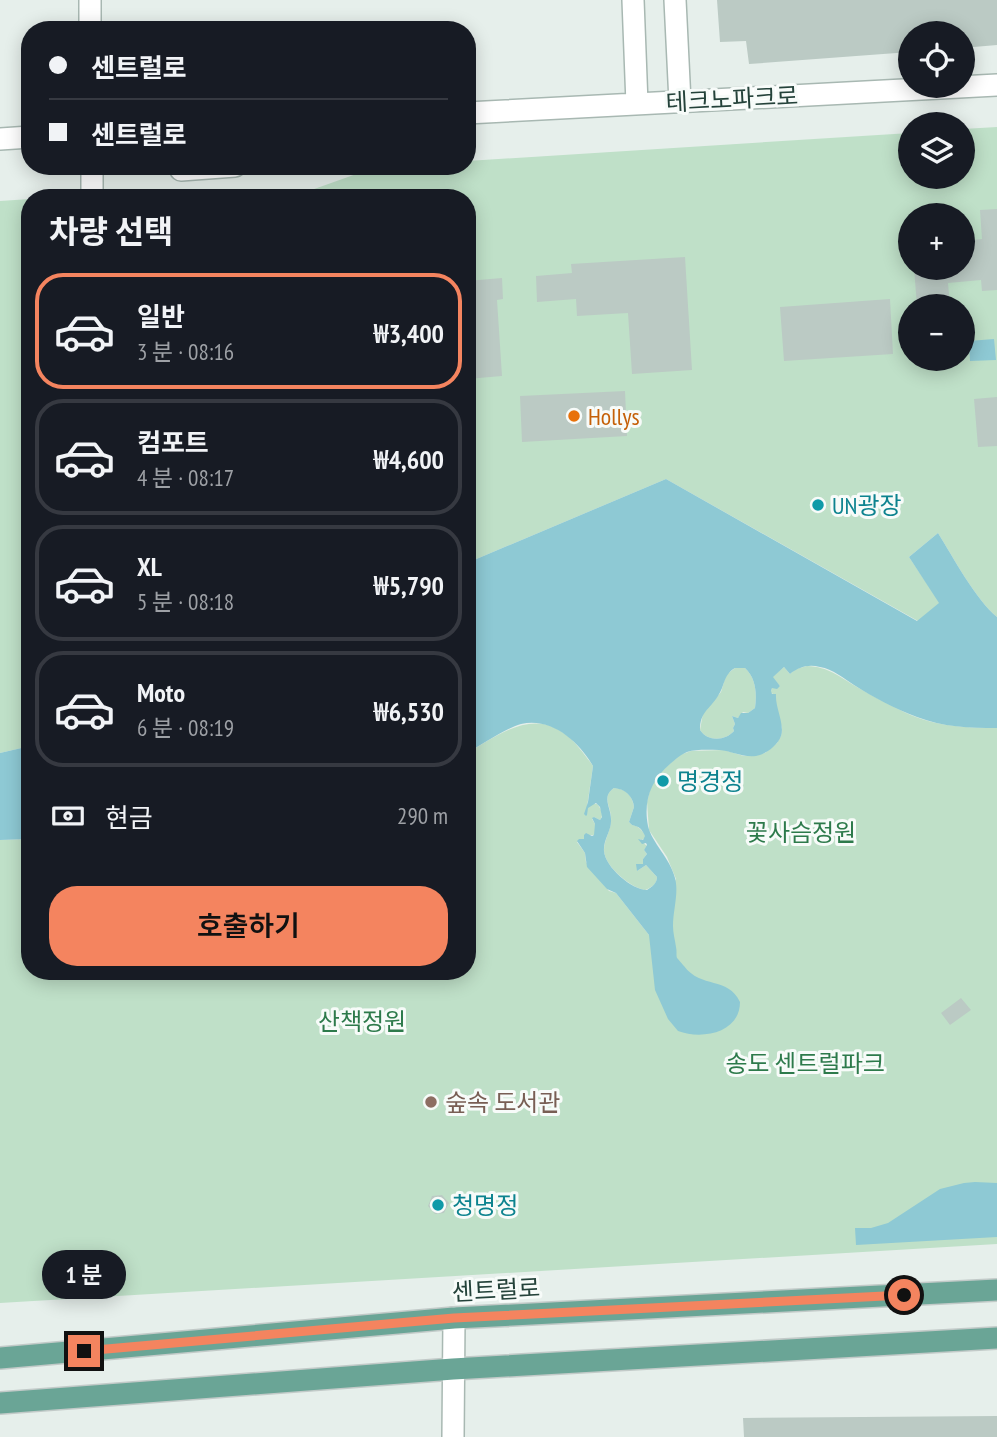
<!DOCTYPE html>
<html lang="ko">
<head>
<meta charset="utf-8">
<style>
	:root { --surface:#171b24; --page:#20242c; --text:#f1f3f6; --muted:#9ea1a6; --line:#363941; --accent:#f4845f }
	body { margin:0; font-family:"PT Sans Narrow","Noto Sans KR",sans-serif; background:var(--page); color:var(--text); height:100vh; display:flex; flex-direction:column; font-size:26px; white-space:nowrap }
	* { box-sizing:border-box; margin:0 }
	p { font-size:23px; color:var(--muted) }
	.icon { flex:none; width:38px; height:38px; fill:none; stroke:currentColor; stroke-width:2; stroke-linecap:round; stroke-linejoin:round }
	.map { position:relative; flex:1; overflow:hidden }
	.side { position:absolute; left:21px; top:189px; width:455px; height:791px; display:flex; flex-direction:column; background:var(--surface); border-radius:28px; box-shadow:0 4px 18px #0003 }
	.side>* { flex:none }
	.top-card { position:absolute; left:21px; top:21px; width:455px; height:154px; border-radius:28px; box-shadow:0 4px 18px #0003; display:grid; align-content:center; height:154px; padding:0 28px; background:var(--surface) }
	.tools { position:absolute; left:898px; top:21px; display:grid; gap:14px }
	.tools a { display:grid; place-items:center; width:77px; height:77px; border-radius:50%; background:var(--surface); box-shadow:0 4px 18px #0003; font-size:35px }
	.end { position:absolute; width:32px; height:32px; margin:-16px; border:9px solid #f4845f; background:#111; box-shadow:0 0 0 4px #111 }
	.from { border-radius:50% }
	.bubble { position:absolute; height:49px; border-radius:24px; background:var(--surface); box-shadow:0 4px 18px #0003; font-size:23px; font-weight:600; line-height:49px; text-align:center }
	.top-card b { display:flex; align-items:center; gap:24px; height:66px; font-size:26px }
	.top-card b+b { border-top:2px solid var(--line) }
	.top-card i { width:18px; height:18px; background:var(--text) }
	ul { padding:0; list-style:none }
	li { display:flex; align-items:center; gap:21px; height:116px; margin:0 14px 10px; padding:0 14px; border:4px solid var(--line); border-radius:28px }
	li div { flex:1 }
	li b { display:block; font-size:26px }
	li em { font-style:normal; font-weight:600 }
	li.selected { border-color:var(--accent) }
	li>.icon { width:63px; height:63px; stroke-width:1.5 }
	h2 { padding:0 28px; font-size:32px; line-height:84px }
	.pay { display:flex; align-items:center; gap:18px; height:77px; padding:0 28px; font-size:26px }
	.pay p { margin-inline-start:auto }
	.primary-button { display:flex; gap:14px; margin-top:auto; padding:14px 28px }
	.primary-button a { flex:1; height:80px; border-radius:28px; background:var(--accent); color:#111; font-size:28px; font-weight:600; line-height:80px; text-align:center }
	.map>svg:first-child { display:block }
	.green { fill:#bfe0c8; fill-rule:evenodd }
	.water { fill:#8ec9d4; fill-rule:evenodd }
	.building { fill:#bbcac4 }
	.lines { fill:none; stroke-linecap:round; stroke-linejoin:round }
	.minor-casing { stroke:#a8b8b2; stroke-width:24 }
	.major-casing { stroke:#c2cac8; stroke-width:24 }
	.minor { stroke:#fff; stroke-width:21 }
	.major { stroke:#6aa596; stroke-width:21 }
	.route { stroke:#f4845f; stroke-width:9 }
	.food-dot { fill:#e8710a; stroke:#f7fbf9; stroke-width:2.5 }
	.culture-dot { fill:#0f9aa8; stroke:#f7fbf9; stroke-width:2.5 }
	.education-dot { fill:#8d6e63; stroke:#f7fbf9; stroke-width:2.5 }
	.labels { text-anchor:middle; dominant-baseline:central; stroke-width:6; stroke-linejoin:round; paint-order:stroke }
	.street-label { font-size:24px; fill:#24423a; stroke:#f7fbf9 }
	.food-label { font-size:24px; fill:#c56008; stroke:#f7fbf9; text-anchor:start }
	.culture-label { font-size:24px; fill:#0d838f; stroke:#f7fbf9; text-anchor:start }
	.park-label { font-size:24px; fill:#2d7a4b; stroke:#f7fbf9 }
	.education-label { font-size:24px; fill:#785e54; stroke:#f7fbf9; text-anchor:start }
</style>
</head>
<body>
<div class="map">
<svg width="997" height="1437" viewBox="0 0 997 1437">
	<rect width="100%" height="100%" fill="#e6efeb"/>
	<path class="green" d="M997,127v490c-21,-17 -44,-60 -59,-84l-29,24 31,46 -22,18 -252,-142 -199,84v-365h-230l66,-5 73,-26 91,-1v-5l443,-28v44h52l1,-48zM910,215h52v53h-52zM910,306h52v53h-52z
		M30,199v547l-30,7v-552z
		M807,666c22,1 31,10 50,21 14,8 29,16 43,23 30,16 64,18 97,18v516l-997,59v-463l30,-1v132h437v-218c30,-17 65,-45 98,-19 10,7 18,19 26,29l2,3 -6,41 5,-3h5c4,4 7,11 3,16l-6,-3 -2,2 3,5v11h-11v4l-7,3 8,11 1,9 23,29 7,2 33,42 27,-56 -9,-22 -18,-27 -2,-28 4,-16 8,-13 21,-18 11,-4 33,-1 20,6 21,-3 12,-10 4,-7 1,-8 -7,-25v-8l-4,-2v-2l1,-3 8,-2 -8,-9 12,-10 6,7 6,-5z
		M735,668h10c11,10 12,26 10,40l-7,5 -5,-1 -5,6 -6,-2 3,8 -2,4 1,3c-9,10 -26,11 -34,-1l3,-17 18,-21 5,-17z
		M614,788c12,1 18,7 20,19l-5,15 3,3c7,1 10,5 14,12l-4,3 -3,-1 8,7 -3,4 3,4 -4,5v5h-3l-3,7 9,-6 11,12c0,7 -6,11 -12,13 -14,-2 -41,-24 -41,-40 0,-11 8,-21 7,-32 0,-12 -10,-21 3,-30z"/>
	<path class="water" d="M994,339l2,21 -26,1 -1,-20z
		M666,479l251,142 22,-18 -30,-46 29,-24c15,24 38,67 59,84v111c-28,0 -54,-1 -80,-11 -22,-8 -44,-20 -63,-32 -11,-7 -21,-16 -34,-18 -12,-3 -21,0 -30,7l-6,-7 -11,10 7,9 -3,3 -5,-1 -1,3 1,3h4c-1,14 9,30 5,42 -3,9 -16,19 -25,20 -12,2 -24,-5 -37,-6 -10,0 -22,-1 -32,2 -7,3 -11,7 -17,12 -19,16 -27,37 -22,62 4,17 22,32 27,52 4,15 -2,32 -2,48 0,7 2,14 3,21 1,4 0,8 1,11 1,1 6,7 7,8 17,23 44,10 56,36 0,31 -38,38 -62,29l-10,-12 -13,-29 -6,-55 -33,-42 -9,-4 -20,-22 -2,-14 -8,-12 2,-2h5v-4l2,-2 6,3 2,-1 1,-11 -3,-6 2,-1 6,3 2,-3 -2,-10 -4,-4 -8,5 -1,7 -1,1 -2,-2 4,-12 5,-36c-14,-24 -41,-49 -72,-42 -17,5 -38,20 -54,29v-190zM735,668h10c11,10 12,26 10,40l-7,5h-7l-3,5 -6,-2 3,8 -2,4 1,3c-9,10 -26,11 -34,-1 0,-18 9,-20 18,-34 7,-10 5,-21 17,-28zM614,788c11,1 19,8 20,19l-5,15 3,3c8,2 9,3 13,11l-2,4 -5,-1 4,5 4,-1 1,2 -3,5 3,4 -4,5v5h-7l1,7 9,-6 11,12c0,6 -5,10 -10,13 -15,0 -42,-23 -43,-39 -1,-11 8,-21 7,-32 0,-12 -10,-22 3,-31z
		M30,746v93l-30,1v-87z
		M975,1182l22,1v54l-141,8 -1,-17h16l17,-5 52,-34 24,-6z"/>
	<path class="building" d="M717,0h280v45l-35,3v-15h-52v19l-161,12 -3,-23 -26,1z
		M997,209v81l-15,1 -1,-11 -33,3 2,23h-33l-3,-38h48v-18l10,-1v-9l10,-1 -2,-29z
		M685,257l7,113 -60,4 -4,-61 -51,3 -1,-17 -39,3 -1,-26 36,-3 -1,-9z
		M502,278l1,21 -6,1 5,76 -35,3v-98z
		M890,299l3,55 -109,7 -4,-54z
		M625,391l2,45 -105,6 -2,-46z
		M997,397v49l-19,1 -4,-48z
		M961,998l10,12 -21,15 -9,-12z
		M442,1195l7,8 -5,10 -9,1 -7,-8 4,-10z
		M997,1416v21h-253l-1,-19z"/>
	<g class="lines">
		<g class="minor-casing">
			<path id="minor" d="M90,0v30
				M633,0l4,104
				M675,0l5,102
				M467,113l530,-28
				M0,139l30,-2
				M92,166v32
				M181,170l54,-4
				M453,1437l1,-119"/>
		</g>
		<g class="major-casing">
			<path id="major" d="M0,1358l454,-40 543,-28
				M0,1403l453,-34 544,-31"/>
		</g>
		<use href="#minor" class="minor"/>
		<use href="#major" class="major"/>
	</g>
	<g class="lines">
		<path class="route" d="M84,1351l370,-33 450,-23"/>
	</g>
	<circle class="food-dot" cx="574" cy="416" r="7"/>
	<g class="culture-dot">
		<circle cx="818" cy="505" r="7"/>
		<circle cx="663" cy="781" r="7"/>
		<circle cx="438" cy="1205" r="7"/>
	</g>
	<circle class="education-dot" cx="431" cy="1102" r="7"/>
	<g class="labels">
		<g class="street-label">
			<text transform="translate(732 99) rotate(-3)">테크노파크로</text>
			<text transform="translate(496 1290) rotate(-3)">센트럴로</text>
		</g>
		<g class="food-label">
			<text x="588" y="416">Hollys</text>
		</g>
		<g class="culture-label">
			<text x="832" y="505">UN광장</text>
			<text x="677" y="781">명경정</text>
			<text x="452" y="1205">청명정</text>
		</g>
		<g class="park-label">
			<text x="801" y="832">꽃사슴정원</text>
			<text x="362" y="1021">산책정원</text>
			<text x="805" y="1063">송도 센트럴파크</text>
		</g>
		<g class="education-label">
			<text x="445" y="1102">숲속 도서관</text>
		</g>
	</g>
</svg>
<div class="tools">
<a><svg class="icon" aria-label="locate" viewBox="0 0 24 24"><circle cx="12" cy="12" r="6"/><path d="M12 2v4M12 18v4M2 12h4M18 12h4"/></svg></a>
<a><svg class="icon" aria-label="layers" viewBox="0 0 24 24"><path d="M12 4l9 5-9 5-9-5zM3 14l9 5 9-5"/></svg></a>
<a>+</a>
<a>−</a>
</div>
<i class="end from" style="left:904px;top:1295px"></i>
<i class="end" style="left:84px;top:1351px"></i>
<div class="bubble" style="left:42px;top:1250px;width:84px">1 분</div>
<div class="top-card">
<b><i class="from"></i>센트럴로</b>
<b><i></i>센트럴로</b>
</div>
<section class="side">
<h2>차량 선택</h2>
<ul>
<li class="selected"><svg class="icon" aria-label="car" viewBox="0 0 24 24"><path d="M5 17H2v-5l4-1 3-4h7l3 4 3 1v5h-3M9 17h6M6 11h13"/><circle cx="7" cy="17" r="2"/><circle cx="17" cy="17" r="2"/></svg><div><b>일반</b><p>3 분 · 08:16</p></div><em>₩3,400</em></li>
<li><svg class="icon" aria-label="car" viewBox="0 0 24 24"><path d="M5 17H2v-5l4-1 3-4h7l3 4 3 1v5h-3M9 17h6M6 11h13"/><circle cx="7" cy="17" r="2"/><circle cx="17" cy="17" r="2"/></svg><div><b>컴포트</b><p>4 분 · 08:17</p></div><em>₩4,600</em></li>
<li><svg class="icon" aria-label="car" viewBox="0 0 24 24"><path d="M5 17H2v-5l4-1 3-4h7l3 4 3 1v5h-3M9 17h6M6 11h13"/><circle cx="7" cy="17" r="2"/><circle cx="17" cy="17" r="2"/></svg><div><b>XL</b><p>5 분 · 08:18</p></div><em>₩5,790</em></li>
<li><svg class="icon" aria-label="car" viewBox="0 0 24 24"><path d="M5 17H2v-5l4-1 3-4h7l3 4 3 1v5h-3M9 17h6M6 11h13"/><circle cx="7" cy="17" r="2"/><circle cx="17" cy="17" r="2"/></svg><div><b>Moto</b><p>6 분 · 08:19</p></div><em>₩6,530</em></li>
</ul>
<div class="pay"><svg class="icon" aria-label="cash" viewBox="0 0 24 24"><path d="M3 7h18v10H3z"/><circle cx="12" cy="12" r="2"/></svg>현금<p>290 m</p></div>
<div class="primary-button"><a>호출하기</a></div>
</section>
</div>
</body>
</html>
